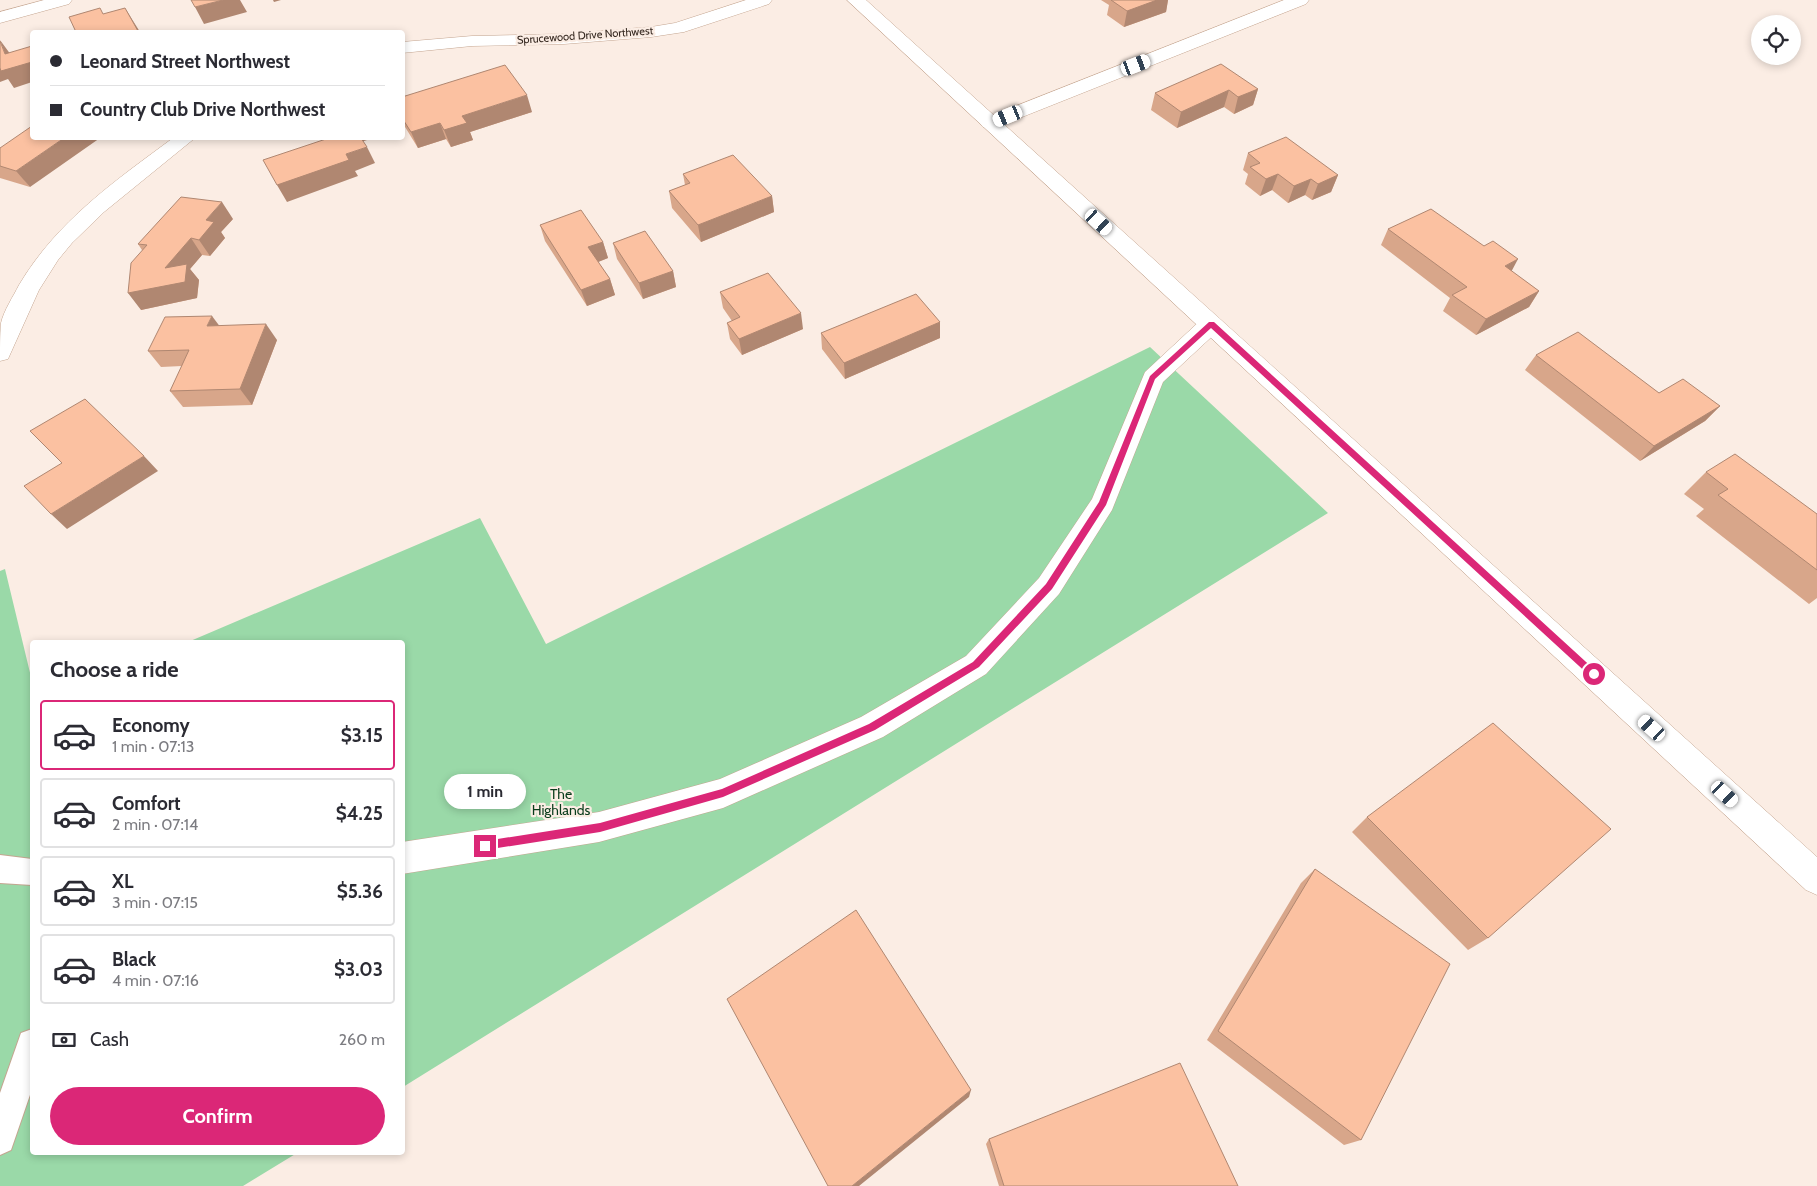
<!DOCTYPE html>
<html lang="en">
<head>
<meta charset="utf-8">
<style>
	:root { --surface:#fff; --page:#f7f7f7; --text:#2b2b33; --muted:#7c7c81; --line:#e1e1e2; --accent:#db2777 }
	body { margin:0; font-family:Cabin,sans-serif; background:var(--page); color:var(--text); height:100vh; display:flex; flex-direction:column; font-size:19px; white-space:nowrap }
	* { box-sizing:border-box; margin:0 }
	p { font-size:16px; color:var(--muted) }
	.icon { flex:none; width:28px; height:28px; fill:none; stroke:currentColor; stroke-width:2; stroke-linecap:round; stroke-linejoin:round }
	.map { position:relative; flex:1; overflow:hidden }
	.sheet { position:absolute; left:30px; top:640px; width:375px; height:515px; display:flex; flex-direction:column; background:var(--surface); border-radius:5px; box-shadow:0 2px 8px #0003 }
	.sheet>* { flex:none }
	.guide { position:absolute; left:30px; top:30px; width:375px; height:110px; border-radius:5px; box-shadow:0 2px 8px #0003; display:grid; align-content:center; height:110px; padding:0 20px; background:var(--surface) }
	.controls { position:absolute; left:1751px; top:15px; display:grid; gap:10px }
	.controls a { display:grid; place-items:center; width:50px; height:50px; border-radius:50%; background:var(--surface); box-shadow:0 2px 8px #0003; font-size:25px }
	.end { position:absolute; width:22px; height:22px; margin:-11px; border:6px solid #db2777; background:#fff; box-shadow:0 0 0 2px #fff }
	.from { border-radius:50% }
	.bubble { position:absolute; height:35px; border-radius:18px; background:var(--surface); box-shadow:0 2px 8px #0003; font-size:16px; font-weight:700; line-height:35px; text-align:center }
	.car { position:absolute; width:15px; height:30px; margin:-15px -8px; border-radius:6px; box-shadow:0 0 4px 1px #0007; background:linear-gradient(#fff 24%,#345 0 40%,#fff 0 76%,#345 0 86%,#fff 0) }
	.guide b { display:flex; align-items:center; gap:18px; height:48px; font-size:19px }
	.guide b+b { border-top:1px solid var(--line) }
	.guide i { width:12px; height:12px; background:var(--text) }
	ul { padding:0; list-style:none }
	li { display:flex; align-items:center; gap:15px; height:70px; margin:0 10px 8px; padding:0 10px; border:2px solid var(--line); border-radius:5px }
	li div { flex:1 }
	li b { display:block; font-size:19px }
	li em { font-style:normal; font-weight:700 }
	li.current { border-color:var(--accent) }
	li>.icon { width:45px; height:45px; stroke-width:1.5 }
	h2 { padding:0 20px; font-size:22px; line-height:60px }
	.pay { display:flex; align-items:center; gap:12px; height:55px; padding:0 20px; font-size:19px }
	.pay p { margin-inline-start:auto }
	.primary-button { display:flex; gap:10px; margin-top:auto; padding:10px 20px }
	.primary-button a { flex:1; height:58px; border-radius:30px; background:var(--accent); color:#fff; font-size:20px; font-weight:700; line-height:58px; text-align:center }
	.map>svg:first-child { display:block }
	.green { fill:#9ad9a8 }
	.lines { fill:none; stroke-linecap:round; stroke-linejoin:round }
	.lane-casing { stroke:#c4a590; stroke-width:2 }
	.street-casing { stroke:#c4a590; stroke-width:1 }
	.secondary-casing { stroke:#c4a590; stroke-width:1 }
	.lane { fill:#fff; fill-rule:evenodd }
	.street { fill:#fff; fill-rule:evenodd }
	.secondary { fill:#fff; fill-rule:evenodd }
	.wall { fill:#d8a68a }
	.shaded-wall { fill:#b08771 }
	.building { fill:#fbc1a1; stroke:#b08771 }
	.route { fill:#db2777 }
	.labels { text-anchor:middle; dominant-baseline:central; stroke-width:4.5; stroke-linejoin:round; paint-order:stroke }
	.far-street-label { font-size:11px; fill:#352820; stroke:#fbede4 }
	.park-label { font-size:14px; fill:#093c1b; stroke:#fbede4 }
</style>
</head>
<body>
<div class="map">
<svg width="1817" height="1186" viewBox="0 0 1817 1186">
	<rect width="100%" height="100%" fill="#fbede4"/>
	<path class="green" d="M1150,347l178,166 -925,574 -1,-445h-214l292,-124 66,126z
		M5,569l27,112v471l265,1 -54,33h-243v-615z"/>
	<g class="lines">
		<g class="lane-casing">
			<path id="lane" d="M0,855l32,4v26l-32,-2z
				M32,1029v60l-21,61 -11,5v-62l21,-60z"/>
		</g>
		<g class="street-casing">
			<path id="street" d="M44,0h28l-3,4 -69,19v-11z
				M746,0h26l-3,4 -85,28 -33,5 -87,7 -92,2 -70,7v-11l70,-6 92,-2 87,-7 24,-4z
				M1284,0h25l-3,4 -309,123 -7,2 -7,-2 -3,-4 3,-4z
				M173,138h22l-91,74 -32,31 -14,17 -19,30 -31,69 -8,2c0,-11 0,-27 1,-38 3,-13 12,-26 18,-38 38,-64 96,-104 154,-147z
				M1211,316l8,2 3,6 -3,6 -56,52 -51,128 -53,84 -73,80 -103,63 -160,71 -124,34 -197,32v-32l197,-30 121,-33 141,-62 105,-61 73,-78 53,-79 53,-127 58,-54z"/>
		</g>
		<g class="secondary-casing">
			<path id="secondary" d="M847,0h19l951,857v38l-11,-5z"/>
		</g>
		<use href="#lane" class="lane"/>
		<use href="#street" class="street"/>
		<use href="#secondary" class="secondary"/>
	</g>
	<path class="wall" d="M1101,0h67l-2,12 -42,15 -17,-12 2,-10z
		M1258,89l-5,16 -19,9 -10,-7 -47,21 -26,-18 4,-17z
		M402,97l130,15 -62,20 3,8 -22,7 -5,-8 -28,9 -16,-26z
		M0,148l30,39 -30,-9z
		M1248,153l90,22 -7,17 -19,8 -7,-5 -17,8 -16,-13 -12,6 -15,-12 3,-10 -5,-4z
		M683,174l89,22 2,16 -73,30 -29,-34 -3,-17 16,-6z
		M233,219l-12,13 4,6 -15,18 -8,-1 -12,14 9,11 -2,18 -56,12 1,-60 -4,-6z
		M540,225l63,17 5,16 -10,4 12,17 5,16 -28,11 -42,-65z
		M1388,229l123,42 28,20 -10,16 -53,28 -33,-24 7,-13 -69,-53z
		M613,243l60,28 3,16 -33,12 -26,-40z
		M720,292l83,37 -61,26 -12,-16 -3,-16 5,-2 -9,-13z
		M940,322v16l-95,41 -23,-30 -1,-16z
		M219,326l58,14 -25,65 -69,2 -13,-16 12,-25 -21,1 -13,-16z
		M1536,355l123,38 61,13 -15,15 -65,40 -115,-91z
		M1706,472l111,42v84l-8,6 -113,-88 8,-7 -20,-15z
		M1367,817l121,121 -20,12 -116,-118z
		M1315,869l46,271 -17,5 -137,-105 94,-157z
		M989,1139l249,47h-239l-13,-42z"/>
	<path class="shaded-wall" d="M223,0h17l7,12 -43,12 -9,-17z
		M273,0h8l-7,2z
		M1156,0h12l-2,12 -42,15 3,-16z
		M125,8l15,24h-8z
		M0,40l11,15 21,7v20l-18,6 -6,-9 -8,3v-16l5,-12z
		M1258,89l-5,16 -19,9 4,-17z
		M1229,90l-5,17 -47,21 4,-16z
		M527,95l5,17 -62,20 3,8 -22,7 -7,-17 18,-14z
		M440,123l6,16 -28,9 -7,-16z
		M64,138h36l-70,49 -14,-16z
		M359,138h11v1l-9,3z
		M367,147l8,16 -20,8 3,5 -71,26 -10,-17 69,-31z
		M1278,174l-6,16 -12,6 6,-17z
		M1338,175l-7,17 -19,8 6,-16z
		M1311,179l-6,16 -17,8 6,-17z
		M772,196l2,16 -73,30 -3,-17z
		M222,202l11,17 -12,13 4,6 -15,18 -11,-16 7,-20z
		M191,238l11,17 -12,14 9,11 -2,18 -56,12 -13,-17 37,-25z
		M603,242l5,16 -15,6 -5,-17z
		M1518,259l-9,17 -4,-10z
		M673,271l3,16 -33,12 -4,-16z
		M610,279l5,16 -28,11 -6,-16z
		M1539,291l-10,16 -53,28 10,-16z
		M801,313l2,16 -61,26 -3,-16z
		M212,316l12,16 -17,-6z
		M940,322v16l-95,41 -1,-16z
		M266,324l11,16 -25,65 -12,-16z
		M1720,406l-15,15 -65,40 14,-15z
		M144,456l14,15 -91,58 -16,-15z
		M971,1090l-2,7 -110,89h-7z"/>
	<path class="building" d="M191,0h32l-28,7z
		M1111,0h46l-30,11z
		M100,8l3,6 22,-6 13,23 -6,1h-56l-7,-15z
		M0,41l5,13 27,-8v16l-31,9 -1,-3z
		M1221,64l37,25 -20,8 -9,-7 -48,22 -26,-19z
		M505,65l22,30 -65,21 5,7 -23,7 -4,-7 -29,9 -9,-14v-21z
		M32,126v12h32l-48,33 -16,-5v-18z
		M1286,137l52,38 -20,9 -7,-5 -17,7 -16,-12 -12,5 -16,-12 10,-4 -12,-10z
		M325,138h36l6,9 -21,7 3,6 -72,25 -14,-25 63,-21z
		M733,155l39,41 -74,29 -29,-34 21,-8 -7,-9z
		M181,197l41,5 -16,18 8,2 -15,18 -8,-2 -26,30 22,-4 -2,18 -57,11 3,-30 16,-18 -9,-1z
		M1431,209l53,37 9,-5 25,18 -13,7 34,25 -53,28 -34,-24 15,-8 -79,-58z
		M581,210l22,32 -15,5 22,32 -29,11 -41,-65z
		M645,231l28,40 -34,12 -26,-40z
		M768,273l33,40 -62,26 -12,-16 13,-6 -20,-25z
		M916,294l24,28 -96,41 -23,-30z
		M212,316l-5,10 59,-2 -26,65 -70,2 19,-41 -41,1 17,-34z
		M1578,332l81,61 24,-14 37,27 -66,40 -118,-91z
		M85,399l59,57 -93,58 -27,-28 38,-23 -32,-32z
		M1735,454l82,60v56l-99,-75 10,-6 -22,-17z
		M1493,723l118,106 -123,109 -121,-121z
		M1315,869l135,95 -89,176 -143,-109z
		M856,910l115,180 -119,96h-24l-101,-187z
		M1180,1063l58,123h-234l-15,-47z"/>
	<path class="route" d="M1209,322h5l383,350v5h-6l-380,-349 -56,51 -49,126 -54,84 -73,78 -104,63 -152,67 -123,35 -115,18 -4,-1v-7l4,-1 115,-18 122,-34 147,-65 104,-62 73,-78 53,-82 51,-126z"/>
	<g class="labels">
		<g class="far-street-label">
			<text transform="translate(585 35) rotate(-4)">Sprucewood Drive Northwest</text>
		</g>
		<g class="park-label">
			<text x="561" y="794">The<tspan x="561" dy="16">Highlands</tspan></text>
		</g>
	</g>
</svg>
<div class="controls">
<a><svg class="icon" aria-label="locate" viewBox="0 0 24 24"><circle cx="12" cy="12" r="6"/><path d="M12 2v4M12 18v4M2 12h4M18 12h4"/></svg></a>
</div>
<i class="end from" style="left:1594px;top:674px"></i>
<i class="end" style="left:485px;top:846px"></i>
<div class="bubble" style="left:444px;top:774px;width:82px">1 min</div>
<i class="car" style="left:1136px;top:65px;rotate:69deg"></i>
<i class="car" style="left:1008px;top:116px;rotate:248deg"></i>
<i class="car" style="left:1099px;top:222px;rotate:132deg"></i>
<i class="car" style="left:1652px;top:728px;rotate:312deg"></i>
<i class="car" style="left:1725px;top:794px;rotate:133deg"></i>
<div class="guide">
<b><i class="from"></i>Leonard Street Northwest</b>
<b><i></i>Country Club Drive Northwest</b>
</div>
<section class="sheet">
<h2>Choose a ride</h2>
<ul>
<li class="current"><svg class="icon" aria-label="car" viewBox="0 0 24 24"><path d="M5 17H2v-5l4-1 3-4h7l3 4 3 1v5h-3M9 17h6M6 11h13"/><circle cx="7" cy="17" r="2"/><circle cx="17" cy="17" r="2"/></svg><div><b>Economy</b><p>1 min · 07:13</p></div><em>$3.15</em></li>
<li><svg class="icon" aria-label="car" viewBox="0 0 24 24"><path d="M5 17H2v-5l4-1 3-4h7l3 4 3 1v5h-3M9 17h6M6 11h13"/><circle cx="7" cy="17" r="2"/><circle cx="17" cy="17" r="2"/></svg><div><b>Comfort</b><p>2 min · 07:14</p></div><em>$4.25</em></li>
<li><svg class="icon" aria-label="car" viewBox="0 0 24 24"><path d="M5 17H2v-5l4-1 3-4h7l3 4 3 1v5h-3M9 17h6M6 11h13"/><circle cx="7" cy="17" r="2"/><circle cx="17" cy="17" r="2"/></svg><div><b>XL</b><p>3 min · 07:15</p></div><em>$5.36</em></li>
<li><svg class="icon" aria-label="car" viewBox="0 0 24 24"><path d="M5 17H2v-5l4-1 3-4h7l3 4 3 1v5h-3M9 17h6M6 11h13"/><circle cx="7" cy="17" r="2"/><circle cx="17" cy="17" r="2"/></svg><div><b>Black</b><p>4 min · 07:16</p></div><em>$3.03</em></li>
</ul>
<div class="pay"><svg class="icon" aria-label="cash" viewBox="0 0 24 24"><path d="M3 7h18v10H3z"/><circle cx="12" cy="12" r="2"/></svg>Cash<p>260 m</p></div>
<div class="primary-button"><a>Confirm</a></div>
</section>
</div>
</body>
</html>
